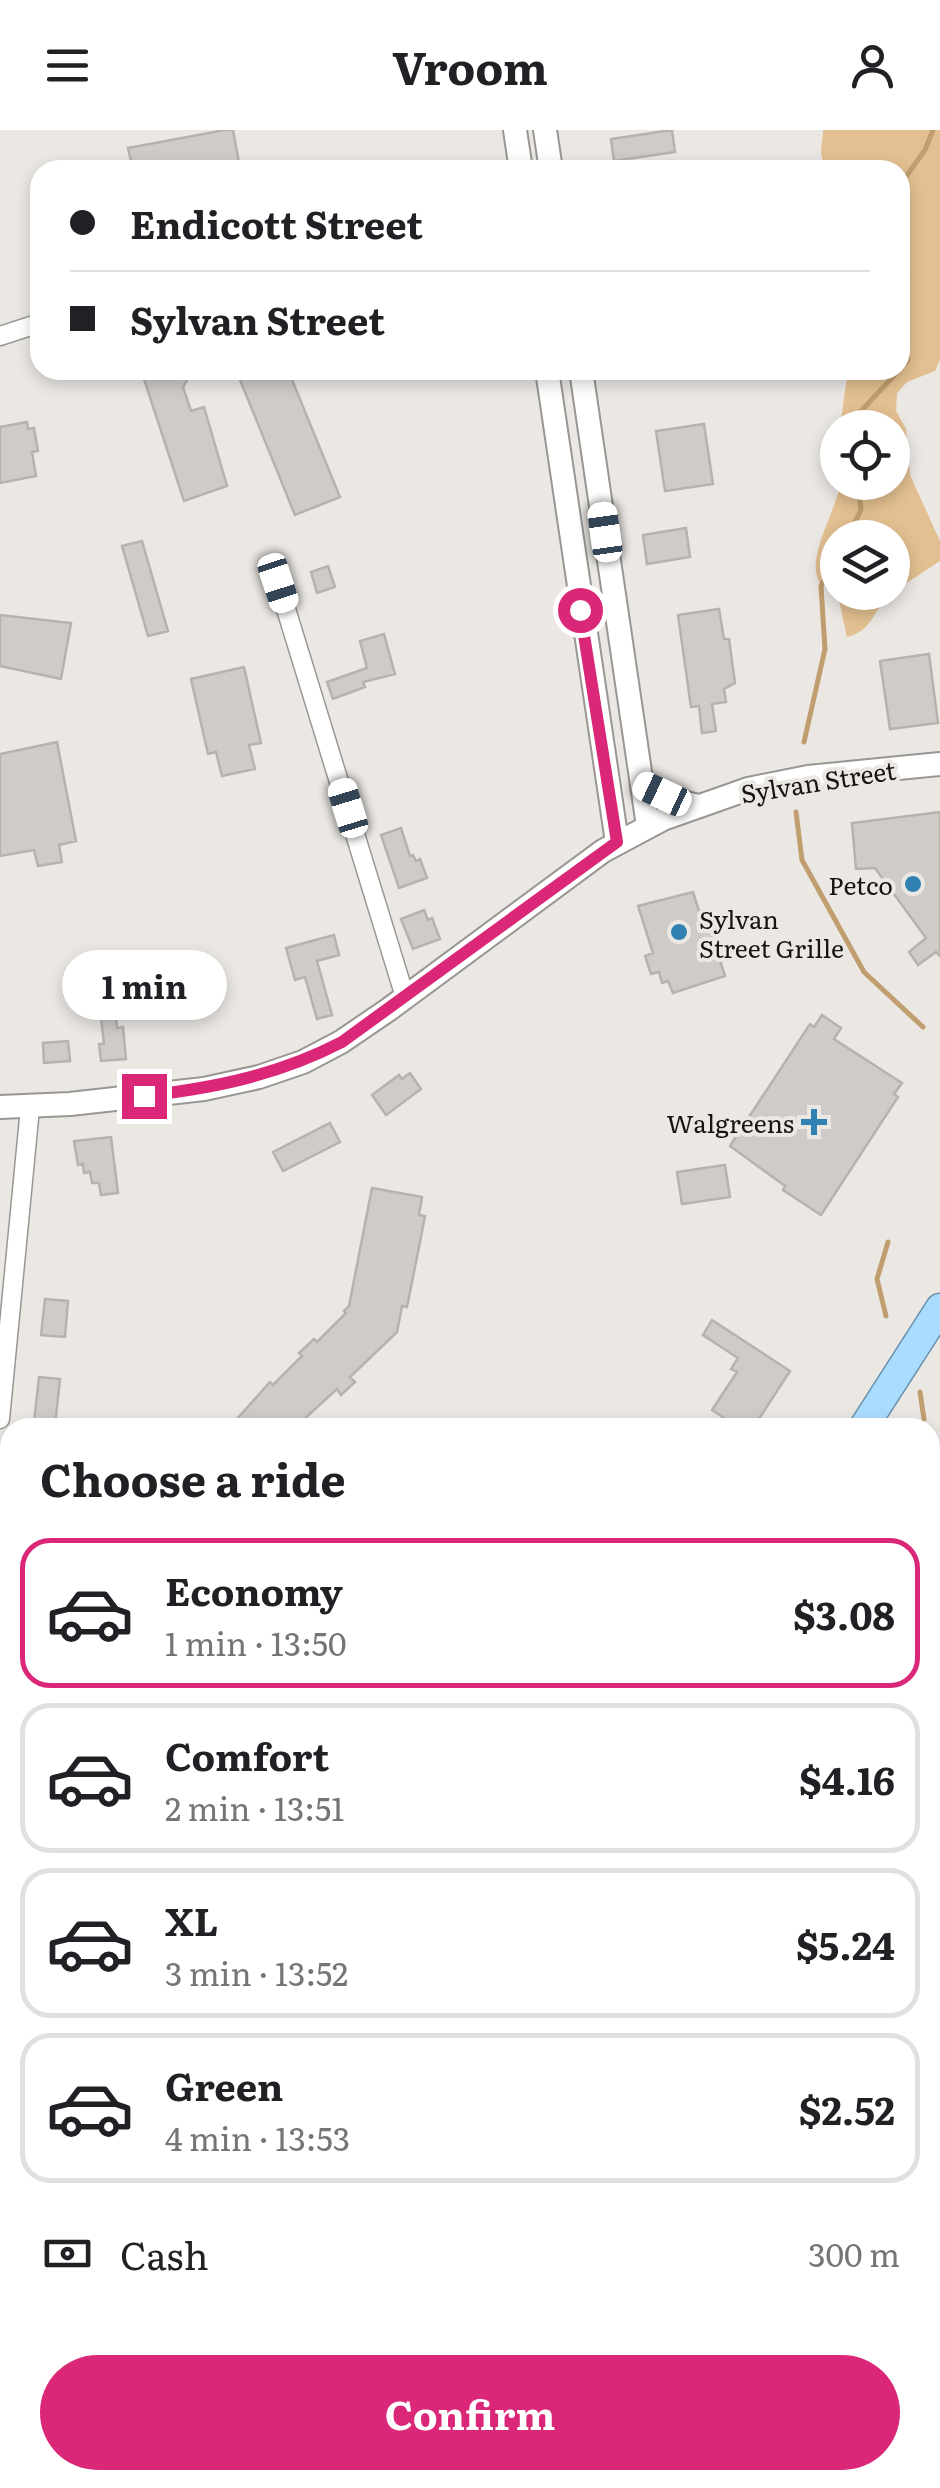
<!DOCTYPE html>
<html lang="en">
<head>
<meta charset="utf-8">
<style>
	:root { --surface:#fff; --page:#f2f2f2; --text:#202124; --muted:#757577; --line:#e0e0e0; --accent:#db2777 }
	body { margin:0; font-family:Literata,serif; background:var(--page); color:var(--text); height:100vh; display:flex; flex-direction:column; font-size:38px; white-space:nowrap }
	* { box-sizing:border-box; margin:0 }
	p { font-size:32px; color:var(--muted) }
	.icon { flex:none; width:55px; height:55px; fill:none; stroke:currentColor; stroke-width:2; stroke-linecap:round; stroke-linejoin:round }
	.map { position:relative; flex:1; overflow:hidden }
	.sheet { position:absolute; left:0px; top:1288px; width:940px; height:1072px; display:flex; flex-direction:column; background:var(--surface); border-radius:30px 30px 0 0; box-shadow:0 5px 15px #0003 }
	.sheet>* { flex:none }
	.top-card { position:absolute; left:30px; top:30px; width:880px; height:220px; border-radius:30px; box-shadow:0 5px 15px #0003; display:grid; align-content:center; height:220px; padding:0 40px; background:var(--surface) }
	.tools { position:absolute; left:820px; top:280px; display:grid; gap:20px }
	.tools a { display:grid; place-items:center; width:90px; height:90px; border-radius:50%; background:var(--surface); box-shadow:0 5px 15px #0003; font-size:50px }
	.end { position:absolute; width:45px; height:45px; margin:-22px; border:12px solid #db2777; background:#fff; box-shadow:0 0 0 5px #fff }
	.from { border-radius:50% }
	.bubble { position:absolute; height:70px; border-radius:35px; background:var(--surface); box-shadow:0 5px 15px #0003; font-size:32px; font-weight:700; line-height:70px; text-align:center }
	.car { position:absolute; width:30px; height:60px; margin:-30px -15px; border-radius:12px; box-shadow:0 0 8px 2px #0007; background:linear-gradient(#fff 24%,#345 0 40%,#fff 0 76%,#345 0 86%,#fff 0) }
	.top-card b { display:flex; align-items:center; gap:35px; height:95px; font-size:38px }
	.top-card b+b { border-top:2px solid var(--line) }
	.top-card i { width:25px; height:25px; background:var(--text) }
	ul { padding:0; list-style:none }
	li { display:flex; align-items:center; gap:30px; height:150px; margin:0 20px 15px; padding:0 20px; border:5px solid var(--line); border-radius:30px }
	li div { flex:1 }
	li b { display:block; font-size:38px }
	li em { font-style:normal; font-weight:700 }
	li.selected { border-color:var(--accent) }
	li>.icon { width:90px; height:90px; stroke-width:1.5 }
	h2 { padding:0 40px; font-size:45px; line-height:120px }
	.pay { display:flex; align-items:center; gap:25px; height:110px; padding:0 40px; font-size:38px }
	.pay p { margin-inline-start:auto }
	.button { display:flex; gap:20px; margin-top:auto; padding:20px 40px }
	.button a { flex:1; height:115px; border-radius:60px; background:var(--accent); color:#fff; font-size:40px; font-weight:700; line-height:115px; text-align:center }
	header { display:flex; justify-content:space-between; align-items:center; height:130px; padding:0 40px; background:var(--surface); font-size:45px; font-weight:700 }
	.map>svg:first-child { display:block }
	.green { fill:#e3c091 }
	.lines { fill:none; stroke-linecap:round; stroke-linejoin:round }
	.stream { stroke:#c19e6f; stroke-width:5 }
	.building { fill:#cfccc8; stroke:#b5b2af; stroke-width:2.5 }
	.minor-casing { stroke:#999793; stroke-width:21 }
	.secondary-casing { stroke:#999793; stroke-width:26 }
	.trunk-casing { stroke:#6890ad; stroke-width:31 }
	.minor { stroke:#fff; stroke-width:18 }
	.secondary { stroke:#fff; stroke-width:22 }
	.trunk { stroke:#aadcff; stroke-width:28 }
	.route { stroke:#db2777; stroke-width:12 }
	.poi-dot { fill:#3182b3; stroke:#ebe8e4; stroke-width:4 }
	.labels { text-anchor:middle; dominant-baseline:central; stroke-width:8; stroke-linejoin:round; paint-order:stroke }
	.street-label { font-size:25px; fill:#161514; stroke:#ebe8e4 }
	.poi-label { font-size:25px; fill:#161514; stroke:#ebe8e4; text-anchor:end }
</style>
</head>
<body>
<header><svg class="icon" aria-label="menu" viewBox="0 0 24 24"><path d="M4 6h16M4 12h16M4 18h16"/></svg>Vroom<svg class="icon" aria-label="person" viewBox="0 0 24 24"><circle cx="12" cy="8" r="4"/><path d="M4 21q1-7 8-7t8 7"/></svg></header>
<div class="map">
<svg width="940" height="2358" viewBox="0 0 940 2358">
	<rect width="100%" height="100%" fill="#ebe8e4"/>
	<path class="green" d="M823,0h117v230l-5,11 -28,11 -10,11 -1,18 10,18 4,46 30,66v20l-47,31 -1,-54h-54v54l53,1c-17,15 -18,38 -44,44l-10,-46 -17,-8c-16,-24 17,-72 20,-100l52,-1v-54l-52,-1 8,-57h52v-200h-71c-13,-16 -6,-22 -6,-40z"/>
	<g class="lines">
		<path class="stream" d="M900,55l25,-35 8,-20
			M900,125l8,20 -8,25
			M900,194l8,36 -8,9
			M851,298v-6l48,-52
			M847,408l14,-28 -3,-28
			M804,612l21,-93 -4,-63 17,-31
			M796,682l6,48 62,112 59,55
			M886,1186l-9,-37 11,-37
			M920,1262l4,27
			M464,2358l7,-8"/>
	</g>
	<path class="building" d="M225,0h8l7,38 -107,2 -5,-22z
		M672,0l3,22 -61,9 -3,-22z
		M141,240h52l-10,17 8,24 13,-4 23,79 -43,15z
		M236,240h52l52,127 -45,18z
		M27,292l1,7 6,-1 4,23 -6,1 4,24 -36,7v-56z
		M704,294l9,60 -48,7 -9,-60z
		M686,398l4,29 -43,7 -4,-29z
		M142,411l26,90 -20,5 -26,-90z
		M328,436l7,21 -18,6 -6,-21z
		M719,479l5,30h5l6,44 -11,6 2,13 -14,2 4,27 -14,2 -3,-27 -8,1 -13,-92z
		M0,485l71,8 -10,56 -61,-13z
		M384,504l11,40 -32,8 2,5 -32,12 -6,-17 40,-14 -7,-27z
		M929,524l9,69 -48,6 -10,-68z
		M244,537l17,76 -12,2 6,24 -33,7 -6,-24 -8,2 -17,-75z
		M57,612l19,99 -17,4 3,17 -24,4 -4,-16 -34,6v-102z
		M940,682v144l-4,-4 -18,13 -9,-13 17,-14 -51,-70 -19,1 -4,-46z
		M401,698l9,28 3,-1 3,6 4,-2 7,19 -28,10 -18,-53z
		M693,762l6,19 5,-1 21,66 -52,17 -5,-12 -6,2 -3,-11 -8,2 -6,-18 8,-3 -15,-47z
		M424,780l4,10 4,-2 8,21 -27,10 -12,-30z
		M334,805l5,20 -22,6 15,54 -15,4 -12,-42 -10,3 -9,-32z
		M822,885l19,13 -7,11 68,44 -8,11 4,3 -77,118 -38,-25 2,-4 -55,-40 80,-122 4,3z
		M116,887l1,11 6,-1 3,32 -25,2 -2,-17h5l-3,-26z
		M68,911l2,20 -26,2 -1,-20z
		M410,943l11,16 -35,26 -14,-20 27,-20 3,4z
		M330,993l10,19 -57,29 -10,-19z
		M111,1007l7,56 -17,2 -2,-12h-7l-2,-11 -6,1 -1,-9 -5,1 -4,-24z
		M725,1035l5,32 -48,7 -5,-32z
		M372,1058l50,9 -3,18 6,1 -4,21 -14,70 -5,-1 -5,26 -47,45 5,5 -14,13 -4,-6 -34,31 7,8h-81l41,-46 3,3 29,-29 -3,-3 15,-14 3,3 29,-29 -2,-2 5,-5z
		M45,1169l23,2 -3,36 -24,-2z
		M712,1190l78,51 -37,57h-14l-27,-18 25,-38 -6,-3 7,-11 -35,-23z
		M39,1247l21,2 -5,46 -21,-3z"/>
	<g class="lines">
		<g class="minor-casing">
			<path id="minor" d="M0,206l40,-13
				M278,453l127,414
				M0,1289l30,-311
				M940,1460c-11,37 -16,84 0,121
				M0,1832l10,-1
				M0,2019h10
				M0,2230l10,-1
				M535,2350l9,8
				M887,2350l9,8
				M762,2358l7,-8"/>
		</g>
		<g class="secondary-casing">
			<path id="secondary" d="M515,0l6,40
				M545,0l6,40
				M547,240l70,472
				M581,240l67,456
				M642,656l27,13 29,7
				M0,977l70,-3 134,-15 55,-12 44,-15 38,-20 47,-32 215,-159 60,-32 85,-30 60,-12 132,-13"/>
		</g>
		<g class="trunk-casing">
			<path id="trunk" d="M863,1298l77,-120
				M179,2358l5,-8"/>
		</g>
		<use href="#minor" class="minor"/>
		<use href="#secondary" class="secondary"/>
		<use href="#trunk" class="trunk"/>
	</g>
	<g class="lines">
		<path class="route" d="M144,966c71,-8 134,-21 198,-54l275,-200 -37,-232"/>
	</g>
	<g class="poi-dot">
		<circle cx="913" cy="754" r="10"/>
		<circle cx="679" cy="802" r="10"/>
		<path d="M809 977h10v10h10v10h-10v10h-10v-10h-10v-10h10z"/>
	</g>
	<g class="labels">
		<g class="street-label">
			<text transform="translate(818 651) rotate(-9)">Sylvan Street</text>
		</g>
		<g class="poi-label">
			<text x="893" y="754">Petco</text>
			<text x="699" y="788" text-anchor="start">Sylvan<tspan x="699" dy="29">Street Grille</tspan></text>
			<text x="794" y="992">Walgreens</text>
		</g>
	</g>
</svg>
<div class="tools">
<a><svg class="icon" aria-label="locate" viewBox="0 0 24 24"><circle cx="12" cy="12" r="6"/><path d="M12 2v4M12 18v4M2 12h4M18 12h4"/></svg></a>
<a><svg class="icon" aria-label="layers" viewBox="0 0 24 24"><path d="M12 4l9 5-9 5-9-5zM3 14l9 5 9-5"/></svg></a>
</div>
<i class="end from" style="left:580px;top:480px"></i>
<i class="end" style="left:144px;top:966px"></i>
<div class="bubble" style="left:62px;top:820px;width:165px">1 min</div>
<i class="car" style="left:605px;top:402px;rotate:352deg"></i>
<i class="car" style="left:278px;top:453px;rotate:162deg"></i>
<i class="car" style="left:662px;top:664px;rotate:295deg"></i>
<i class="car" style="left:348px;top:678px;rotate:343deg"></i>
<div class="top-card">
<b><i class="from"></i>Endicott Street</b>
<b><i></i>Sylvan Street</b>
</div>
<section class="sheet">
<h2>Choose a ride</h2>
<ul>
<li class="selected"><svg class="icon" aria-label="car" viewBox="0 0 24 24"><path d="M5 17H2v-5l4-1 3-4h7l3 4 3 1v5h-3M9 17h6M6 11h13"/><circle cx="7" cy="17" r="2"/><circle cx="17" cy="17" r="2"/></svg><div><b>Economy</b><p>1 min · 13:50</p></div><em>$3.08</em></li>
<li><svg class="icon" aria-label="car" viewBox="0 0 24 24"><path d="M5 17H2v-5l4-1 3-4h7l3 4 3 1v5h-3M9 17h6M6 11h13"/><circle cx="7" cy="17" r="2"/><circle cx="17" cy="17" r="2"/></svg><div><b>Comfort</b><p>2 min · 13:51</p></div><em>$4.16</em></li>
<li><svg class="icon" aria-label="car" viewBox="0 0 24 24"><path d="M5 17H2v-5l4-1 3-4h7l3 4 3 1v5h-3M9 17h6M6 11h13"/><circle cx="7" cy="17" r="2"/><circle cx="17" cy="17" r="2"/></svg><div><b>XL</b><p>3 min · 13:52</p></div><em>$5.24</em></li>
<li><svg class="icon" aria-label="car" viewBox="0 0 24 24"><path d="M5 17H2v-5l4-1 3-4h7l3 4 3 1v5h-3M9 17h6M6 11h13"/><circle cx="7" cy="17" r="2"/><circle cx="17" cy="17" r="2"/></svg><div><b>Green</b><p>4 min · 13:53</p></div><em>$2.52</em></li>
</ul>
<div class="pay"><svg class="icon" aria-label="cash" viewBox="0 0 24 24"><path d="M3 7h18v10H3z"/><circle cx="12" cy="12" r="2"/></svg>Cash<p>300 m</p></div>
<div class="button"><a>Confirm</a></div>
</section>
</div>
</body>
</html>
